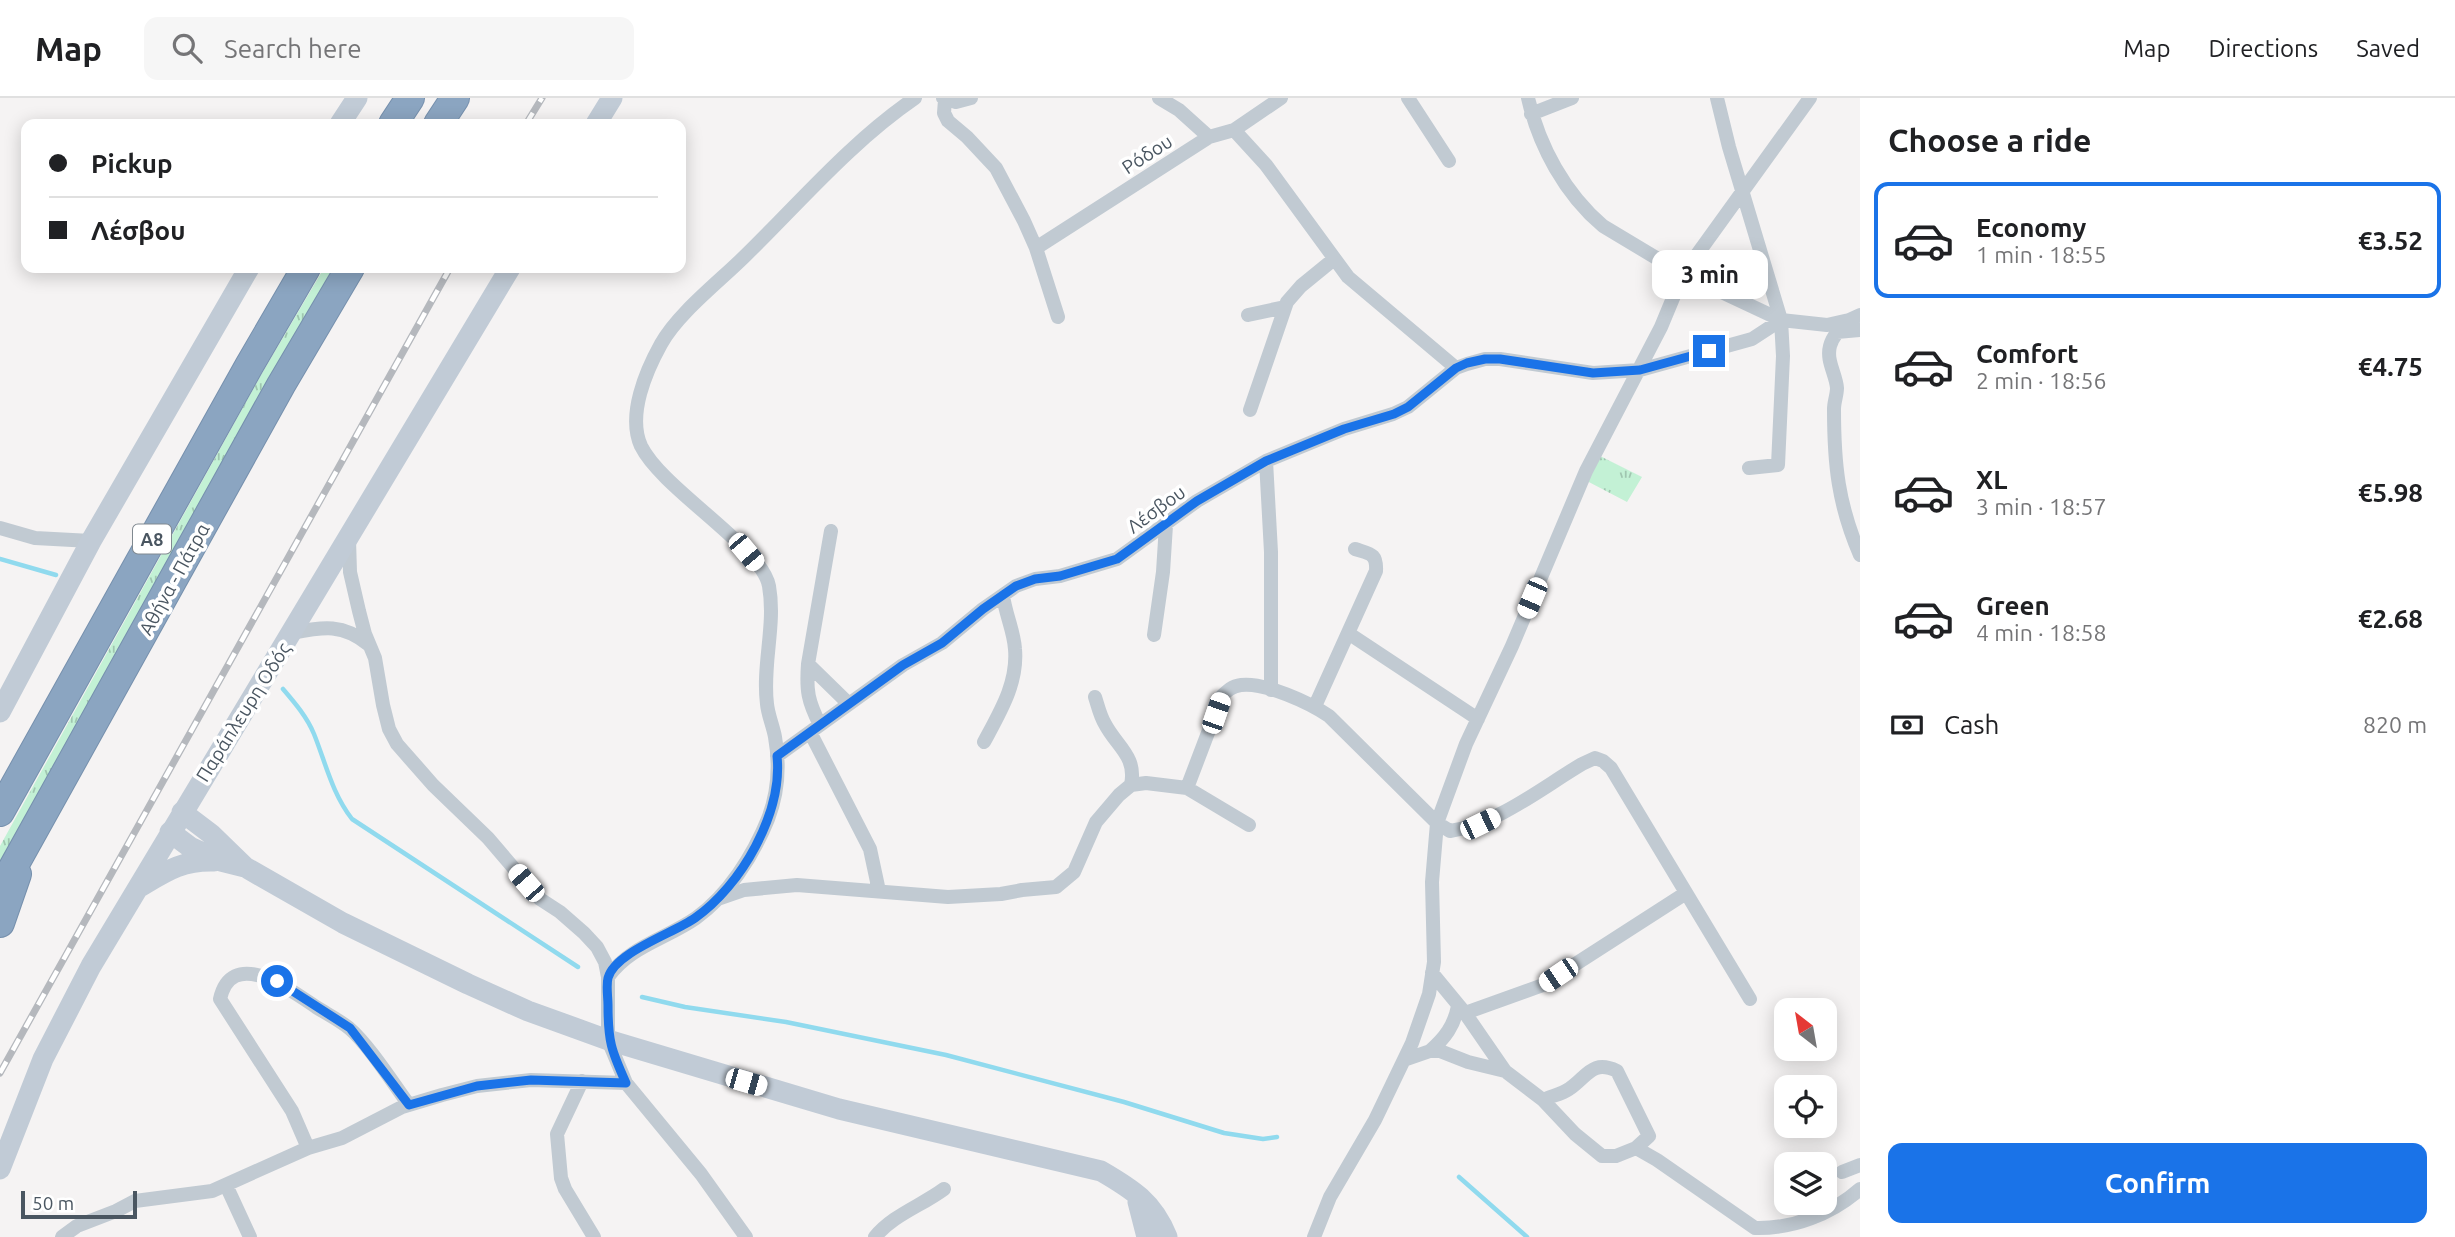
<!DOCTYPE html>
<html lang="en">
<head>
<meta charset="utf-8">
<style>
	:root { --surface:#fff; --page:#f6f6f6; --text:#202124; --muted:#757577; --line:#e0e0e0; --accent:#1a73e8 }
	body { margin:0; font-family:Ubuntu,sans-serif; background:var(--page); color:var(--text); height:100vh; display:flex; flex-direction:column; font-size:26px; white-space:nowrap }
	* { box-sizing:border-box; margin:0 }
	p { font-size:23px; color:var(--muted) }
	.icon { flex:none; width:38px; height:38px; fill:none; stroke:currentColor; stroke-width:2; stroke-linecap:round; stroke-linejoin:round }
	.map { position:relative; flex:1; overflow:hidden }
	.sheet { display:flex; flex-direction:column; background:var(--surface); width:595px }
	.sheet>* { flex:none }
	.top-card { position:absolute; left:21px; top:21px; width:665px; height:154px; border-radius:14px; box-shadow:0 4px 18px #0003; display:grid; align-content:center; height:154px; padding:0 28px; background:var(--surface) }
	.needle { width:46px; rotate:329deg }
	.fabs { position:absolute; left:1774px; top:900px; display:grid; gap:14px }
	.fabs a { display:grid; place-items:center; width:63px; height:63px; border-radius:14px; background:var(--surface); box-shadow:0 4px 18px #0003; font-size:35px }
	.scale { position:absolute; left:21px; bottom:18px; width:116px; box-sizing:border-box; padding-left:7px; border:4px solid #4a5661; border-top:0; font-size:19px; line-height:24px; white-space:nowrap; color:#4a5661; -webkit-text-stroke:5px #fff; paint-order:stroke }
	.end { position:absolute; width:32px; height:32px; margin:-16px; border:9px solid #1a73e8; background:#fff; box-shadow:0 0 0 4px #fff }
	.from { border-radius:50% }
	.bubble { position:absolute; height:49px; border-radius:14px; background:var(--surface); box-shadow:0 4px 18px #0003; font-size:23px; font-weight:600; line-height:49px; text-align:center }
	.car { position:absolute; width:21px; height:42px; margin:-21px -10px; border-radius:9px; box-shadow:0 0 5px 2px #0007; background:linear-gradient(#fff 24%,#345 0 40%,#fff 0 76%,#345 0 86%,#fff 0) }
	.top-card b { display:flex; align-items:center; gap:24px; height:66px; font-size:26px }
	.top-card b+b { border-top:2px solid var(--line) }
	.top-card i { width:18px; height:18px; background:var(--text) }
	ul { padding:0; list-style:none }
	li { display:flex; align-items:center; gap:21px; height:116px; margin:0 14px 10px; padding:0 14px; border:4px solid transparent; border-radius:14px }
	li div { flex:1 }
	li b { display:block; font-size:26px }
	li em { font-style:normal; font-weight:600 }
	li.current { border-color:var(--accent) }
	li>.icon { width:63px; height:63px; stroke-width:1.5 }
	h2 { padding:0 28px; font-size:32px; line-height:84px }
	.pay { display:flex; align-items:center; gap:18px; height:77px; padding:0 28px; font-size:26px }
	.pay p { margin-inline-start:auto }
	.action { display:flex; gap:14px; margin-top:auto; padding:14px 28px }
	.action a { flex:1; height:80px; border-radius:14px; background:var(--accent); color:#fff; font-size:28px; font-weight:600; line-height:80px; text-align:center }
	header { display:flex; align-items:center; gap:42px; box-sizing:border-box; height:98px; padding:0 35px; background:var(--surface); border-bottom:2px solid var(--line) }
	header strong { font-size:33px }
	nav { display:flex; gap:38px; margin-inline-start:auto; font-size:24px }
	.search { width:490px; height:63px; background:var(--page); display:flex; align-items:center; gap:18px; box-sizing:border-box; padding:0 24px; border-radius:14px; color:var(--muted); font-size:26px }
	main { display:flex; flex:1; min-height:0 }
	.map>svg:first-child { display:block }
	.grass { fill:url(#grass-tufts) }
	.lines { fill:none; stroke-linecap:round; stroke-linejoin:round }
	.stream { stroke:#90daee; stroke-width:4.5 }
	.highway-casing { stroke:#7690ad; stroke-width:30 }
	.street { stroke:#c1cad2; stroke-width:14 }
	.secondary { stroke:#c1cbd6; stroke-width:21 }
	.highway { stroke:#8ba5c1; stroke-width:28 }
	.rail-casing { stroke:#b5b8bd; stroke-width:7 }
	.rail { stroke:#fff; stroke-width:4.5; stroke-dasharray:13; stroke-linecap:butt }
	.route { stroke:#1a73e8; stroke-width:9 }
	.labels { text-anchor:middle; dominant-baseline:central; stroke-width:7; stroke-linejoin:round; paint-order:stroke }
	.shield { fill:#fff; stroke:#808990; stroke-width:2 }
	.shield-label { font-size:18px; font-weight:bold; fill:#4a5661 }
	.street-label { font-size:19px; fill:#4a5661; stroke:#fff }
</style>
</head>
<body>
<header>
<strong>Map</strong>
<div class="search"><svg class="icon" aria-label="search" viewBox="0 0 24 24"><circle cx="10" cy="10" r="6"/><path d="M15 15l6 6"/></svg>Search here</div>
<nav><a>Map</a><a>Directions</a><a>Saved</a></nav>
</header>
<main>
<div class="map">
<svg width="1860" height="1139" viewBox="0 0 1860 1139">
	<defs>
		<pattern id="grass-tufts" width="24" height="20" patternUnits="userSpaceOnUse" patternTransform="scale(1.75)"><rect width="24" height="20" fill="#c3f1d5"/><path d="M3 7l-1-3M5 7V3M7 7l1-3M15 17l-1-3M17 17v-4M19 17l1-3" fill="none" stroke="#a0c6b0"/></pattern>
	</defs>
	<rect width="100%" height="100%" fill="#f5f3f3"/>
	<path class="grass" d="M324,170h9l-64,111 -269,483v-16l261,-471z
		M1598,357l44,22 -15,25 -42,-22z"/>
	<g class="lines">
		<path class="stream" d="M0,461l56,16
			M283,591c12,14 24,28 31,45 12,30 18,59 38,85l226,148
			M642,899l43,10 101,15 160,33 178,47 100,31 39,6 14,-2
			M1459,1079l68,60"/>
		<g class="highway-casing">
			<path id="highway" d="M393,26l17,-26
				M438,26l17,-26
				M0,714l249,-446 57,-98
				M0,793l281,-506 69,-117
				M0,825l17,-49"/>
		</g>
		<path class="street" d="M943,0l13,4 15,-4
			M1159,0l20,12 30,27
			M1408,0l41,63
			M1528,0c11,48 37,96 75,128l80,48 98,46 46,5 22,-5 11,-5
			M1717,0l12,49 52,173 2,36 -5,109 -29,3
			M945,2l-1,13 4,8 19,16 29,31 28,53 12,27 22,69
			M1531,16l41,-16
			M1234,32l32,35 82,112 108,91
			M1036,150l173,-111 25,-7 47,-32
			M1248,217l37,-8
			M1849,222c-8,8 -16,15 -19,26 -4,15 6,28 7,42 0,7 -3,14 -3,21 0,55 4,95 26,146
			M1837,234l23,-2
			M1250,312l37,-108 14,-16 33,-27
			M1266,363l5,91v138
			M0,430l35,10 56,3
			M349,442l1,32 9,39 6,23 10,24 8,47 6,24 8,15 36,41 55,53 52,61 20,13 24,21 13,14 8,15 3,15v63l18,43 75,91 45,63
			M292,535c31,-6 51,-10 77,12
			M1348,535l130,86
			M1154,537l9,-63 3,-47
			M808,566l41,40
			M1095,599c3,9 5,19 10,27 12,23 32,32 26,61
			M1315,608l61,-135c1,-18 -6,-17 -21,-22
			M820,627c-12,-24 -14,-34 -12,-61l23,-133
			M810,634l60,117 9,42
			M984,644c16,-30 34,-59 31,-93 -1,-18 -10,-36 -12,-54
			M777,658l126,-91 39,-22 41,-34 33,-23 19,-7 25,-3 57,-17 80,-58 69,-40 78,-32 49,-15 15,-7 48,-39 11,-4 18,-5h15l93,14 47,-3 112,-31 29,-19
			M1249,727l-62,-37 35,-92c5,-5 10,-10 19,-11 24,-3 69,18 88,31l108,107 13,8c49,-8 90,-42 132,-67l13,-6 8,3 8,7 139,231
			M718,801l26,-9 53,-5 151,12 53,-3 21,-4 34,-3 18,-15 22,-50 23,-27 12,-10 15,-2 41,5
			M1432,875l33,40 40,58
			M608,879c22,-31 58,-38 88,-59 32,-23 57,-62 72,-99 10,-26 12,-54 7,-82 -2,-11 -7,-22 -8,-33 -5,-39 9,-79 2,-118 -7,-39 -107,-97 -128,-140 -14,-31 5,-75 20,-102 17,-31 59,-63 85,-89 55,-54 105,-113 169,-157
			M1465,915l78,-28 143,-92
			M1430,953c15,-13 24,-25 28,-45
			M1404,962l26,-9h10l28,11 37,9 38,29 32,34 27,22h14l20,-8 21,12 98,68c38,1 77,-14 105,-39
			M582,983l-25,53 4,44 4,11 29,48
			M1543,1002c8,-4 19,-6 26,-11 18,-12 23,-30 48,-18l32,65 -13,12
			M308,1050l-16,-37 -72,-112c12,-53 71,-9 96,8 11,7 23,13 33,21 19,16 44,55 60,77
			M1842,1074l18,-7
			M226,1087l24,52
			M62,1139l15,-11 39,-15 19,-10 77,-10 96,-43 34,-10 60,-31 40,-12 35,-9 54,-6 95,3
			M875,1139c18,-22 46,-31 69,-48
			M1314,1139l16,-40 45,-77 37,-77 17,-49 5,-32 -2,-80 5,-59 29,-79 46,-98 74,-175 75,-144 22,-53 127,-176"/>
		<path class="secondary" d="M340,26l17,-26
			M596,26l16,-26
			M0,614l91,-171 158,-273
			M182,714l29,22 34,33
			M170,734l20,15 31,14 24,6 98,56 125,61 60,27 80,29 231,69 262,62c31,18 52,31 66,66
			M138,790c27,-16 43,-28 76,-27
			M0,1071l43,-110 48,-93 419,-698
			M1138,1104l9,35"/>
		<use href="#highway" class="highway"/>
		<g class="rail-casing">
			<path id="rail" d="M526,26l16,-26
				M0,975l450,-805"/>
		</g>
		<use href="#rail" class="rail"/>
	</g>
	<g class="lines">
		<path class="route" d="M277,883l73,47 59,77 68,-19 54,-6 95,3c-15,-33 -18,-42 -18,-78 0,-8 -2,-19 0,-27 7,-26 66,-45 87,-60 46,-32 88,-105 82,-162l126,-91 39,-22 41,-34 33,-23 19,-7 25,-3 57,-17 80,-58 69,-40 78,-32 50,-15 14,-7 48,-39 11,-5 18,-4h15l93,14 47,-3 69,-19"/>
	</g>
	<g class="labels">
		<rect class="shield" x="133" y="426.5" width="38" height="29" rx="5"/>
		<g class="shield-label">
			<text x="152" y="441">Α8</text>
		</g>
		<g class="street-label">
			<text transform="translate(1147 56) rotate(-33)">Ρόδου</text>
			<text transform="translate(1156 411) rotate(-36)">Λέσβου</text>
			<text transform="translate(174 481) rotate(-61)">Αθήνα - Πάτρα</text>
			<text transform="translate(243 614) rotate(-58)">Παράπλευρη Οδός</text>
		</g>
	</g>
</svg>
<div class="fabs">
<a><svg class="needle" viewBox="-14 -14 28 28"><path d="M0-13l5 13h-10z" fill="#e53935"/><path d="M0 13l5-13h-10z" fill="#757577"/></svg></a>
<a><svg class="icon" aria-label="locate" viewBox="0 0 24 24"><circle cx="12" cy="12" r="6"/><path d="M12 2v4M12 18v4M2 12h4M18 12h4"/></svg></a>
<a><svg class="icon" aria-label="layers" viewBox="0 0 24 24"><path d="M12 4l9 5-9 5-9-5zM3 14l9 5 9-5"/></svg></a>
</div>
<div class="scale">50 m</div>
<i class="end from" style="left:277px;top:883px"></i>
<i class="end" style="left:1709px;top:253px"></i>
<div class="bubble" style="left:1652px;top:152px;width:116px">3 min</div>
<i class="car" style="left:746px;top:454px;rotate:140deg"></i>
<i class="car" style="left:1532px;top:500px;rotate:203deg"></i>
<i class="car" style="left:1216px;top:615px;rotate:19deg"></i>
<i class="car" style="left:1480px;top:726px;rotate:64deg"></i>
<i class="car" style="left:526px;top:785px;rotate:319deg"></i>
<i class="car" style="left:1558px;top:877px;rotate:236deg"></i>
<i class="car" style="left:746px;top:984px;rotate:106deg"></i>
<div class="top-card">
<b><i class="from"></i>Pickup</b>
<b><i></i>Λέσβου</b>
</div>
</div>
<section class="sheet">
<h2>Choose a ride</h2>
<ul>
<li class="current"><svg class="icon" aria-label="car" viewBox="0 0 24 24"><path d="M5 17H2v-5l4-1 3-4h7l3 4 3 1v5h-3M9 17h6M6 11h13"/><circle cx="7" cy="17" r="2"/><circle cx="17" cy="17" r="2"/></svg><div><b>Economy</b><p>1 min · 18:55</p></div><em>€3.52</em></li>
<li><svg class="icon" aria-label="car" viewBox="0 0 24 24"><path d="M5 17H2v-5l4-1 3-4h7l3 4 3 1v5h-3M9 17h6M6 11h13"/><circle cx="7" cy="17" r="2"/><circle cx="17" cy="17" r="2"/></svg><div><b>Comfort</b><p>2 min · 18:56</p></div><em>€4.75</em></li>
<li><svg class="icon" aria-label="car" viewBox="0 0 24 24"><path d="M5 17H2v-5l4-1 3-4h7l3 4 3 1v5h-3M9 17h6M6 11h13"/><circle cx="7" cy="17" r="2"/><circle cx="17" cy="17" r="2"/></svg><div><b>XL</b><p>3 min · 18:57</p></div><em>€5.98</em></li>
<li><svg class="icon" aria-label="car" viewBox="0 0 24 24"><path d="M5 17H2v-5l4-1 3-4h7l3 4 3 1v5h-3M9 17h6M6 11h13"/><circle cx="7" cy="17" r="2"/><circle cx="17" cy="17" r="2"/></svg><div><b>Green</b><p>4 min · 18:58</p></div><em>€2.68</em></li>
</ul>
<div class="pay"><svg class="icon" aria-label="cash" viewBox="0 0 24 24"><path d="M3 7h18v10H3z"/><circle cx="12" cy="12" r="2"/></svg>Cash<p>820 m</p></div>
<div class="action"><a>Confirm</a></div>
</section>
</main>
</body>
</html>
